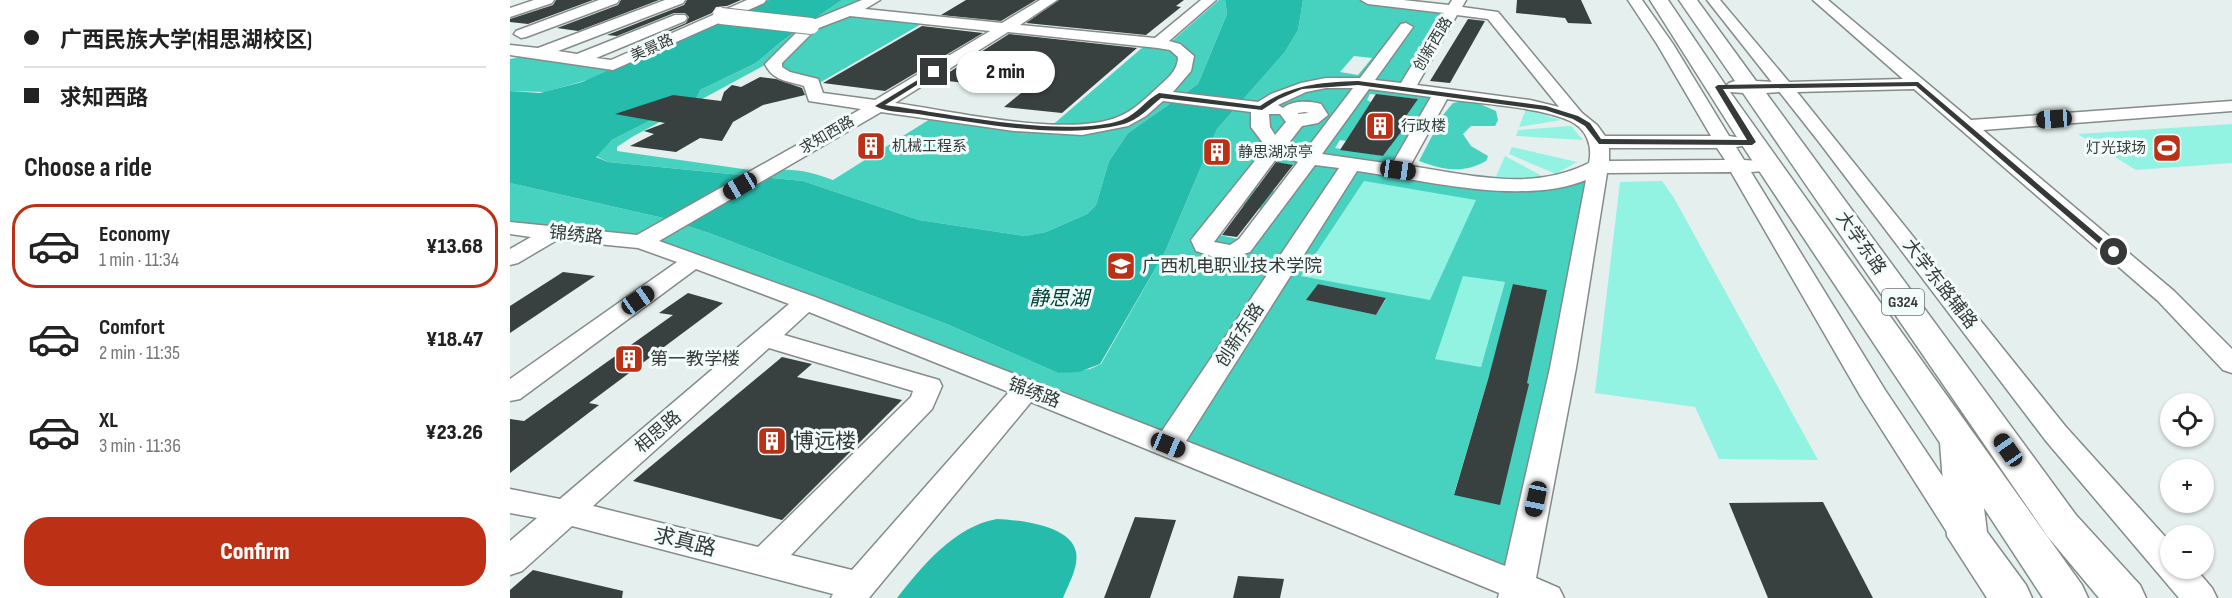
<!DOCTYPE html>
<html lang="en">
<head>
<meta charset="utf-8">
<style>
	:root { --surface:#fff; --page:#f6f6f6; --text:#222; --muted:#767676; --line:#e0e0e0; --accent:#bc3015 }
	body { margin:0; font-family:"Sofia Sans Condensed","Noto Sans SC",sans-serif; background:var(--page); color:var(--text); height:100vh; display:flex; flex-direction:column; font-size:22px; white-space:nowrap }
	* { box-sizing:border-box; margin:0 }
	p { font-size:20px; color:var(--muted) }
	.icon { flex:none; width:33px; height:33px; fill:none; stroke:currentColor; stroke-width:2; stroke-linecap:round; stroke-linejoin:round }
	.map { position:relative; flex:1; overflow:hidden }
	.drawer { display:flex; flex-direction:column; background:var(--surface); width:510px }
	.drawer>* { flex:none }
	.hud { display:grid; align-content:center; height:132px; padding:0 24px; background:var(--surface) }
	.controls { position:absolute; left:1650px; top:393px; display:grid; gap:12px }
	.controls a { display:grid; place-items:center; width:54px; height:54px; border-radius:50%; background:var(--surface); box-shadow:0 2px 4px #0004; font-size:30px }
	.end { position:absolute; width:27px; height:27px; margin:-14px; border:8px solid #353938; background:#fff; box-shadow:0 0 0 3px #fff }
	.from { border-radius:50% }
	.bubble { position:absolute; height:42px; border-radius:21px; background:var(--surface); box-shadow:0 2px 4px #0004; font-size:20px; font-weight:800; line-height:42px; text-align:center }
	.car { position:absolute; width:18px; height:36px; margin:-18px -9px; border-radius:8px; box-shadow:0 0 4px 2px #0007; background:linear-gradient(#222 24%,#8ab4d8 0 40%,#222 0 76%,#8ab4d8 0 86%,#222 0) }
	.hud b { display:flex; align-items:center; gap:21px; height:57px; font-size:22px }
	.hud b+b { border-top:2px solid var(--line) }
	.hud i { width:15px; height:15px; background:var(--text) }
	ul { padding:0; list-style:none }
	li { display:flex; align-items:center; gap:18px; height:84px; margin:0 12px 9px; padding:0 12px; border:3px solid transparent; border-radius:24px }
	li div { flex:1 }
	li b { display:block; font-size:22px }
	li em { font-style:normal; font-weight:800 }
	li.selected { border-color:var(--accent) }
	li>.icon { width:54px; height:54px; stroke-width:1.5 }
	h2 { padding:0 24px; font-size:27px; line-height:72px }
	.button { display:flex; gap:12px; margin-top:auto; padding:12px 24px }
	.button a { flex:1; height:69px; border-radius:24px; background:var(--accent); color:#fff; font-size:24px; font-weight:800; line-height:69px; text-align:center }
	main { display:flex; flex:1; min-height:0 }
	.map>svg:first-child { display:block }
	.green { fill:#92f3e3 }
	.forest { fill:#47d2c0; fill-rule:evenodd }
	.water { fill:#26bcab }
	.building { fill:#394140 }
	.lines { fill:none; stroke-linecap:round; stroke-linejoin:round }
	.minor-casing { stroke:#838c8a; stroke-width:3 }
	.major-casing { stroke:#838c8a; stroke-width:3 }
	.minor { fill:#fff; fill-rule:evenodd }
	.major { fill:#fff; fill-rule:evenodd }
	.minor-bridge-casing { stroke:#838c8a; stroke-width:18; stroke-linecap:butt }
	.minor-bridge { stroke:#fff; stroke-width:16 }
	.route { fill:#353938 }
	.labels { text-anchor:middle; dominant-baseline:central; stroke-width:6; stroke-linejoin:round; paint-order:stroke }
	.far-street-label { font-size:15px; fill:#353938; stroke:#f2fdfb }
	.far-poi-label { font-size:15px; fill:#353938; stroke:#f2fdfb; text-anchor:start }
	.shield { fill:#f2fdfb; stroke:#6e7472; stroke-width:1.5 }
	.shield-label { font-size:16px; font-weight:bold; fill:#353938 }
	.street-label { font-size:18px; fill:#353938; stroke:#f2fdfb }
	.poi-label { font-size:18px; fill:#353938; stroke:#f2fdfb; text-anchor:start }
	.water-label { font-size:20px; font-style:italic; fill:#01423b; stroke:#f2fdfb }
	.near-poi-label { font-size:21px; fill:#353938; stroke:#f2fdfb; text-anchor:start }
	.near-street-label { font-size:21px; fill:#353938; stroke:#f2fdfb }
</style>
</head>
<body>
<main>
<section class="drawer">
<div class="hud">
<b><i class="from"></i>广西民族大学(相思湖校区)</b>
<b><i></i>求知西路</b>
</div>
<h2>Choose a ride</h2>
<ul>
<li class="selected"><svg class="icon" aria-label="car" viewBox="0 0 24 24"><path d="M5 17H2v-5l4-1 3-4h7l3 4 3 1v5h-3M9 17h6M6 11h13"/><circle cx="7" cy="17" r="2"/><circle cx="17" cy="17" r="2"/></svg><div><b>Economy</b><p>1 min · 11:34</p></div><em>¥13.68</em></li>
<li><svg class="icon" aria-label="car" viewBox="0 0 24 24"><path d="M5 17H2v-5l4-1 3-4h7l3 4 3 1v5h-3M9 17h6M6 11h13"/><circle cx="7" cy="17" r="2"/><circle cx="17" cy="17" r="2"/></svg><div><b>Comfort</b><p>2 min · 11:35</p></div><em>¥18.47</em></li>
<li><svg class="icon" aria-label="car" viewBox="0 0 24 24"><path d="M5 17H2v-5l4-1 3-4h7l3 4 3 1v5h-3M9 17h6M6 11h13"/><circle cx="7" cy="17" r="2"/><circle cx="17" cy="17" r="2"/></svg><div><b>XL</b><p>3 min · 11:36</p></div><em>¥23.26</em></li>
</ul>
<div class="button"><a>Confirm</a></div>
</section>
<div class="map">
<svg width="1722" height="598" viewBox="0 0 1722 598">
	<rect width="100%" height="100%" fill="#e5efed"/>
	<path class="green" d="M1016,109l35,11 -42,7z
		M1722,124v39l-96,7 -58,-36z
		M1061,126l12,14 -67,-4 2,-6z
		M1002,147l65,15 -21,12 -47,-20z
		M995,156l39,21 -20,3 -29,-1z
		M854,181l113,18 -47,102 -129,-25z
		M1152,181l12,17 144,262 -99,-1 -24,-52 -100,-14 25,-211z
		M953,275l42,7 -24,85 -47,-8z"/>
	<path class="forest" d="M249,0h10l-175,78 -49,14 -35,-1v-32l29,-6 74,12z
		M332,0h31l-22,11 79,8 -116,67 -34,-12 -6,-14 -142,77 -15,10v4l147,21c26,-5 45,-1 69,8l105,-66 111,14 94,-81 28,-5 48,-42h6l2,14 -29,70 -70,49 -19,28 -13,44 -9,9 -41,18 -21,4 -106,-16 -116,-39 -195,-19 -12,-6 16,-16 37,-19 -19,-4 70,-27 56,-27 26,-22z
		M793,0h65l85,11 -46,77 35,5 -43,77 96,14 94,-12 -71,413 -877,-343 -131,-14v-45l153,35 46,15 240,92 109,48 32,-4 11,-5 64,-112 52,-123 68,-77 13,-22zM844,56l18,2 -14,17 -18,-3zM860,94l47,5 -13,20 4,1 -8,13h-6l-4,14 -7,9 -48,-8 5,-8 6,1 25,-39 -4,-2zM764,162l22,4 -21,25 -22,-4zM854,181l112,19 -46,100 -129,-24zM730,205l22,4 -24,30 -23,-5zM953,276l42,6 -24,85 -46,-8zM808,284l67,14 1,1 -10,16 -69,-15zM1003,284l33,6 -17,84zM979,376l39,8 -74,111v-1z
		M953,101l17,3 16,7 2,9 -3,6h-24l-8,8 8,12 17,10 -2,5c-23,13 -43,9 -67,0l24,-46 10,-12z"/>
	<path class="water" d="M259,0h73l-60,41 -26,22 -56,27 -4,8 -65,18 20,4 -39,20 -16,17 12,5 195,19 116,39 106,16 21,-4 41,-18 9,-9 13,-44 19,-28 70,-49 29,-70 -2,-14h78l-5,30 -13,22 -68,77 -52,123 -65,112 -21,8 -21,1 -109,-48 -240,-92 -46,-15 -153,-35v-92l30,2 42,-11z
		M487,519c21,1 74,6 79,33 3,15 -8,33 -13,46h-166c25,-32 58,-72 100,-79z"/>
	<path class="building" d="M46,0h37l-65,24 -18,-2v-3l43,-14z
		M111,0h38l-81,31 -21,-3 61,-23z
		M177,0h54l-14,6 -11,1 -4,6 -62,27h-4l40,-17 3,-6 -4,-4h-11l-57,23 -10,-1 77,-30z
		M456,0h70l-35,21 -60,-6z
		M549,0h125l-8,6 5,1 -35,28 -120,-12z
		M1007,0h64l11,24 -24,-1 -3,-5 -49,-5z
		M958,19l17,2 -35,62 -20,-2z
		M412,26l61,7 -98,58 -62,-8z
		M499,34l128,14 -75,65 -58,-6 22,-18 -89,-9z
		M250,77l16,2 26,9 3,7 -42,10 -30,17 -11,19 -22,-3 -24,14 -46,-6 24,-12 -10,-3 21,-8 -50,-9 58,-19 48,6 3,-9 8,-7 9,2z
		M866,94l42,5 -14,20h4l-7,13 -18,24 -43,-6z
		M766,162l17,3 -56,72 -15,-2z
		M53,272l32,4 -85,57v-27z
		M808,284l68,14 -10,17 -70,-15z
		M1003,284l34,6 -20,93 2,1 -29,121 -46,-10 35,-119z
		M178,293l35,10 -134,100 10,2 -89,68v-54l14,2 149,-106 -14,-2z
		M272,357l30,7 -15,13 105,23 -120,120 -149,-39z
		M1313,502l50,96h-105l-39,-95z
		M625,517l41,3 -26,78h-46z
		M23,570l90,21 -1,7h-112v-8z
		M728,576l46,3 -4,19h-47z"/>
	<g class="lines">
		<g class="minor-casing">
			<path id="minor" d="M24,0h20l-2,3 -42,14v-9z
				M89,0h20l-2,3 -91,34 -5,1 -7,-4 2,-3z
				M155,0h20l-2,3 -125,48 19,3 98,-39h10l2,3 -2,3 -89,37 15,2 136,-60h19l-2,3 -151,67 -103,-15v-10l28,3z
				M352,0h18l-15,9 137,14 38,-23h17l-37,25 135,13 46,-38h15l-47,41 11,3 14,12 -3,15 -18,21 85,10 13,-8 30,-11 25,-5h34l41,-54 5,-1 7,4 -38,53 26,3 43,-70 -76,-9 -7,-4h42l46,5 3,-5h14l-4,7 36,5 84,101 15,12 8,11h106l-54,-92 -29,-44h14l31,44 56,92 13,2 2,4 -2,4 -6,1 8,13 32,2 3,4 -3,4 -25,2 134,218 94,141 -5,9 -11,4 -11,-4 -91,-143 -130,-225 -124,1 -31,195 -40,210 23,10 5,10h-66l1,-5 -468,-191 -162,196h-38l2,-4 -261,-68 -50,45 -12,4v-34l27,-23 -27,-5v-24l50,10 229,-195 -93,-35 -176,130 -10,2v-22l167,-117 -39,-14 -81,-8 -39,23 -8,2v-16l21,-12 -21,-3v-12l127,13 224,-126 -52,-8 -5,-15c-16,-5 -31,-5 -39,-22l41,-41zM947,15l31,4 71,88 -29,-7 -113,-15zM340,16l140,15 -115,69 -52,-7 -5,-14 -28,-7 -8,-5v-4l34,-34zM498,32l150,16 12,2 8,7c0,15 -13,23 -23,33 -11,10 -22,21 -37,27 -51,21 -166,-6 -223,-14zM816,88h27l-48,63 -17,-7 14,-18 16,-3 10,-8 -7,-11c-12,-3 -28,-4 -38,4l-5,-3 28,-13zM859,89l62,8 -39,67 -70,-10zM937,99c34,5 93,8 123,22 17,8 23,25 19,42 -59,29 -117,12 -179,3zM653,101l88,11v15l15,20 -75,93 5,11 24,8 11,-1 19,-6 65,-87 24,3 -177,263 -347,-134 -156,-56 222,-129 133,19 68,4 46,-9 18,-10zM795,112l4,1 -11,1v-1zM759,114h11l6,8 -11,13 -5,-8zM1099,148h108l8,12 -116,1zM769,155l19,7 -59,77 -9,6 -16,-3zM847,171c68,9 165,35 229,9l-36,188 -45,198 -319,-125zM299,312l200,80 -157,178 -61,-15 141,-146 10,-23 -3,-6 -155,-45zM259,348l144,43 -2,6 -153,150 -165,-41z
				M1197,0h13l69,82 114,-3 -90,-79h15l143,120 261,-19v10l-249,19 191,161 58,58v24l-9,-3 -65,-69 -244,-212 -117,3 269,335 104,115v26h25l17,20 5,10h-38l-133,-157 -227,-299z"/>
		</g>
		<g class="major-casing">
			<path id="major" d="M1140,0h18l58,86 3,-3 6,-2 -56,-81h18l59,81 35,2 3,4 -3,4 -25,2 310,422 64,70 6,13h-47l-51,-61 -305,-444 -13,-1 352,493 6,13h-45l-59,-90 3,24 39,53 6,13h-45l-40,-62 -7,-93 -200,-301z"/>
		</g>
		<use href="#minor" class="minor"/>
		<use href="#major" class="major"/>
		<g class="minor-bridge-casing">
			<path id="minor-bridge" d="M211,16l90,10"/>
		</g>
		<use href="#minor-bridge" class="minor-bridge"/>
	</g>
	<path class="route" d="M424,70l2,3 -51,32c61,8 181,34 237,15 15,-6 24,-20 37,-27l101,13c30,-21 61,-24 98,-25l188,25 32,10 12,7 11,16 146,1 -32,-53 3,-2 200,-3 200,170 -7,2 -195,-168 -193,3 33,53 -4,3 -153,-1 -14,-18 -12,-7 -28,-9 -187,-25 -56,4 -23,10 -17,11 -101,-12c-11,9 -23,22 -37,26 -65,16 -136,0 -200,-9 -15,-3 -37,-2 -49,-9z"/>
	<defs>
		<g id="building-square" transform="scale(1.5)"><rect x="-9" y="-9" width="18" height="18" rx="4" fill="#bc3015" stroke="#f2fdfb"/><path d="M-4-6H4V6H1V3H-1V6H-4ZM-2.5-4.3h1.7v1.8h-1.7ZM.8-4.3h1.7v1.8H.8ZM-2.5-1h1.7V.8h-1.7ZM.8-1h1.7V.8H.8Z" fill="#fff"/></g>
		<g id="stadium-square" transform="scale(1.5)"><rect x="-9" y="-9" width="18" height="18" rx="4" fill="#bc3015" stroke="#f2fdfb"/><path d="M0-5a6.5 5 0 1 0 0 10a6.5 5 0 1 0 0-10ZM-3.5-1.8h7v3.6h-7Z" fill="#fff"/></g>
		<g id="university-square" transform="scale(1.5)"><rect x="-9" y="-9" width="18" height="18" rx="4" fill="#bc3015" stroke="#f2fdfb"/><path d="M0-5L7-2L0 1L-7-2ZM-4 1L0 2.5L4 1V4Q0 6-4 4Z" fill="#fff"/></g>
	</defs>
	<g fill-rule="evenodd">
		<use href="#building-square" x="870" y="126"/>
		<use href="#building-square" x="361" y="146"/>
		<use href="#stadium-square" x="1657" y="148"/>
		<use href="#building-square" x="707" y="152"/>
		<use href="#university-square" x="611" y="266"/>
		<use href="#building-square" x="119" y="359"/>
		<use href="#building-square" x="262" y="441"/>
	</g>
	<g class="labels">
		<g class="far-street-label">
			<text transform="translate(923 44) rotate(-59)">创新西路</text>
			<text transform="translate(142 48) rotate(-24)">美景路</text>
			<text transform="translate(317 135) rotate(-30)">求知西路</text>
		</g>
		<g class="far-poi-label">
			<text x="891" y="126">行政楼</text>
			<text x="382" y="146">机械工程系</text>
			<text x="1636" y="148" text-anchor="end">灯光球场</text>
			<text x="728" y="152">静思湖凉亭</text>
		</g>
		<rect class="shield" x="1372" y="289" width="42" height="26" rx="4.5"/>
		<g class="shield-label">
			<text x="1393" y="302">G324</text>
		</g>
		<g class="street-label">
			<text transform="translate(66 235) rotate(6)">锦绣路</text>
			<text transform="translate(1351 243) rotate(55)">大学东路</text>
			<text transform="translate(1430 284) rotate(52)">大学东路辅路</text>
			<text transform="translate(730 335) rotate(-57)">创新东路</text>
			<text transform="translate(524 393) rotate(21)">锦绣路</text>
			<text transform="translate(148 432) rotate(-41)">相思路</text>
		</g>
		<g class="poi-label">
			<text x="632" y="266">广西机电职业技术学院</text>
			<text x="140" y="359">第一教学楼</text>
		</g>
		<g class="water-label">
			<text x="549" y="299">静思湖</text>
		</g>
		<g class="near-poi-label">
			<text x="283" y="441">博远楼</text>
		</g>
		<g class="near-street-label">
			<text transform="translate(175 542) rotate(14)">求真路</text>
		</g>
	</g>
</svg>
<div class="controls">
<a><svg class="icon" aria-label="locate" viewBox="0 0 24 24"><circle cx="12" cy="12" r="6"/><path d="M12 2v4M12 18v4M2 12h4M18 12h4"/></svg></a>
<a>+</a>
<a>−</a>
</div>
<i class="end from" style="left:1604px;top:252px"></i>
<i class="end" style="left:424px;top:72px"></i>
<div class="bubble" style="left:446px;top:51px;width:99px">2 min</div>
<i class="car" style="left:1544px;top:119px;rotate:266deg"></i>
<i class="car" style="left:888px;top:170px;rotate:98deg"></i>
<i class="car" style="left:230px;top:186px;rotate:240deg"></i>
<i class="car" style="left:128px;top:300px;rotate:55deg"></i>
<i class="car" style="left:658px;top:445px;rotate:112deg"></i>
<i class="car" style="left:1498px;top:450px;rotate:325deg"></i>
<i class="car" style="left:1026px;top:499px;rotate:192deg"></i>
</div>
</main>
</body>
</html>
